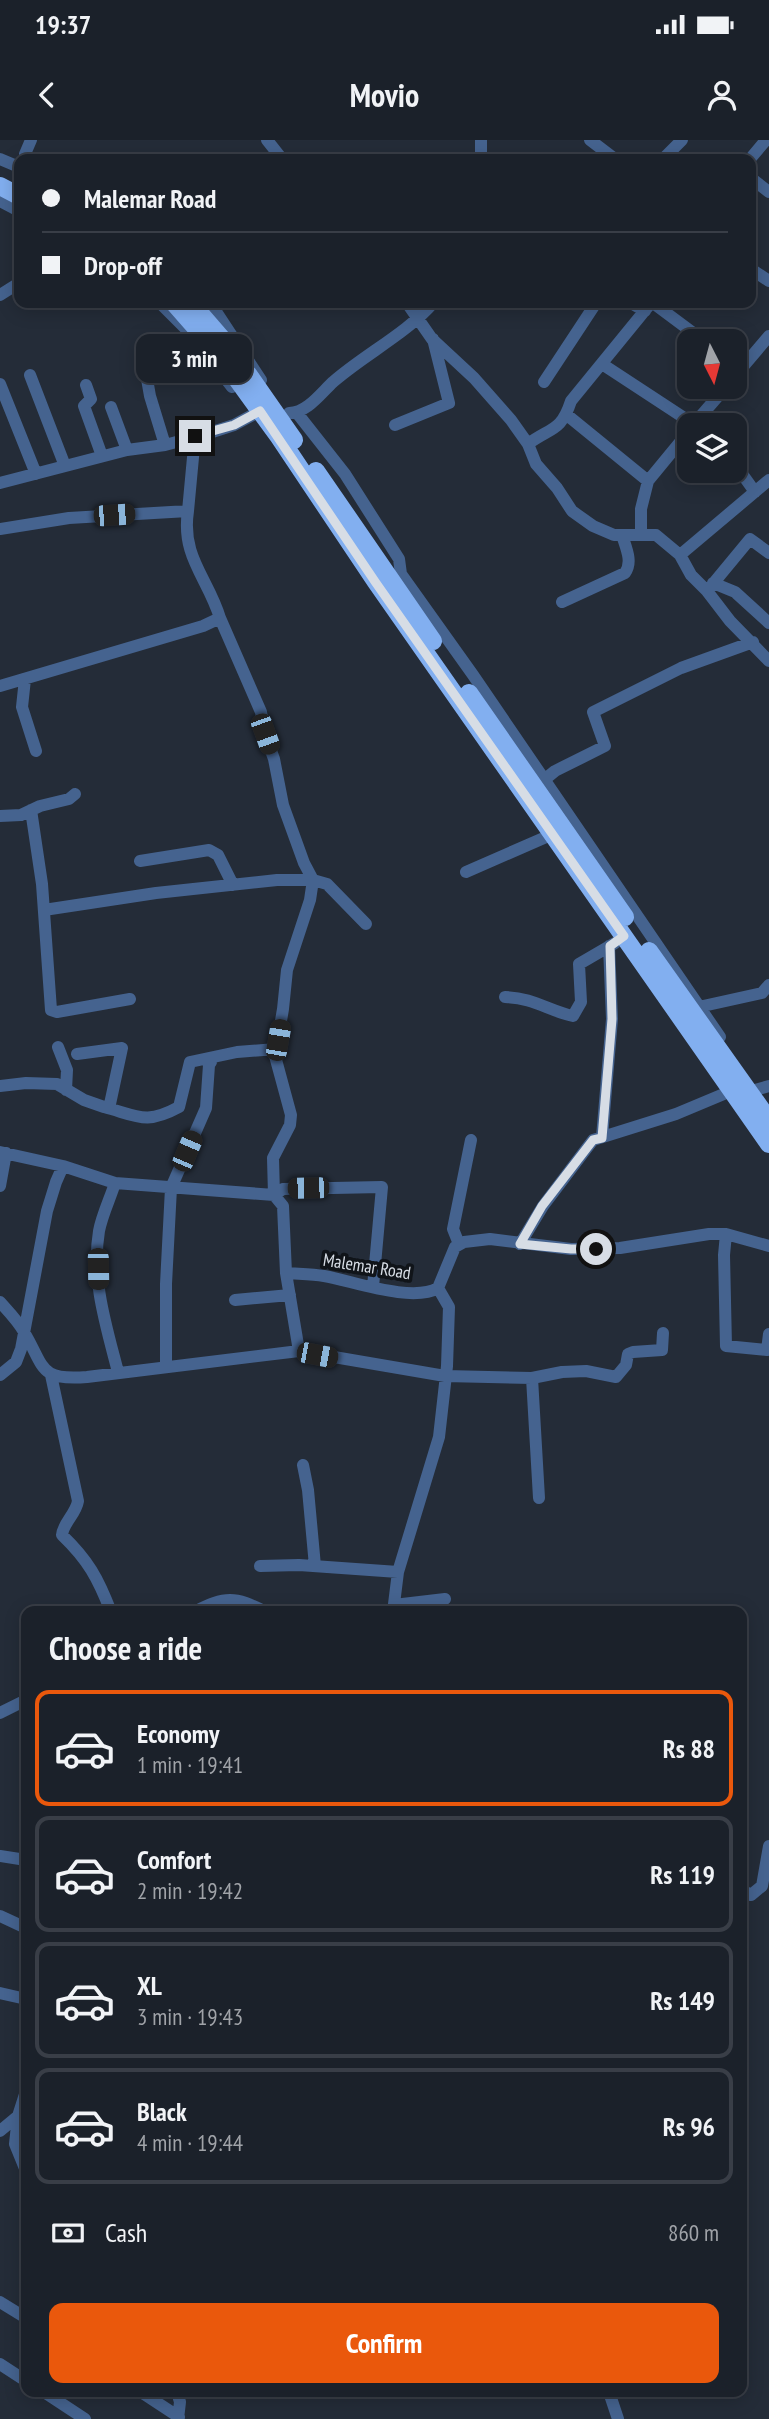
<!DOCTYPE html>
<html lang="en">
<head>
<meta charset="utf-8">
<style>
	:root { --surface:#1b212a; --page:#242932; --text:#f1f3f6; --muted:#a0a3a8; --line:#393e47; --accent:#ea580c }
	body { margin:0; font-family:"PT Sans Narrow",sans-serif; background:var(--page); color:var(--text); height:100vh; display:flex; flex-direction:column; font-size:26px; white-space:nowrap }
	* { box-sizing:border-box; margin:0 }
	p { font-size:23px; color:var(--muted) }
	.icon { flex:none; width:38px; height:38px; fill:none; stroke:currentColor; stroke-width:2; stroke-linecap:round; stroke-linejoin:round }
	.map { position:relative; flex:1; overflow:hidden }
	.sheet { position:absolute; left:21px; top:1466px; width:726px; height:791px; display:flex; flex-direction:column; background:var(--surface); border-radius:14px; box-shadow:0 4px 18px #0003,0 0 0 2px var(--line) }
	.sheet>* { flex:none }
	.banner { position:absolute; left:14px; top:14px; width:742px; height:154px; border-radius:14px; box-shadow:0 4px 18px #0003,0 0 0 2px var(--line); display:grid; align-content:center; height:154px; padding:0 28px; background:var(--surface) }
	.needle { width:46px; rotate:174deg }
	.fabs { position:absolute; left:677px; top:189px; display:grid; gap:14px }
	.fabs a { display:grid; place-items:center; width:70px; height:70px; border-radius:14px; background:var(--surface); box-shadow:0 4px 18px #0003,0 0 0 2px var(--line); font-size:35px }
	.end { position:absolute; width:32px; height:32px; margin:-16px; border:9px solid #d7dde5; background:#111; box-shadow:0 0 0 4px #111 }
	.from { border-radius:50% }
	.bubble { position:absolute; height:49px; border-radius:14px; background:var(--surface); box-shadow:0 4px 18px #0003,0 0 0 2px var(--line); font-size:23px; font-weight:700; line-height:49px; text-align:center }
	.car { position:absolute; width:21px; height:42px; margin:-21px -10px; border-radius:9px; box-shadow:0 0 5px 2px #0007; background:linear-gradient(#222 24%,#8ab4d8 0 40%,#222 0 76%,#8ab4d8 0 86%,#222 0) }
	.banner b { display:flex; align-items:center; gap:24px; height:66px; font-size:26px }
	.banner b+b { border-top:2px solid var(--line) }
	.banner i { width:18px; height:18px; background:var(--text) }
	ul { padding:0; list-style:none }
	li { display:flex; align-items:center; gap:21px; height:116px; margin:0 14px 10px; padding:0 14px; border:4px solid var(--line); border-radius:14px }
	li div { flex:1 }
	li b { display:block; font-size:26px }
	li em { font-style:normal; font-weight:700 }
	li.selected { border-color:var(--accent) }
	li>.icon { width:63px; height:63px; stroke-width:1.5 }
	h2 { padding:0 28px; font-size:32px; line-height:84px }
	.pay { display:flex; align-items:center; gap:18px; height:77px; padding:0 28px; font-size:26px }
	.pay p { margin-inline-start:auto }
	.action { display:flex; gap:14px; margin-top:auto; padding:14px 28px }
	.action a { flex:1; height:80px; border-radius:14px; background:var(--accent); color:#fff; font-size:28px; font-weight:700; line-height:80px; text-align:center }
	.status { display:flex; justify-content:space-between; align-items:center; height:49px; padding:0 35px; background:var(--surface); direction:ltr }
	.status svg { height:19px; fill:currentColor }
	header { display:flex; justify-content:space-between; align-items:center; height:91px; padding:0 28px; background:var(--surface); font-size:32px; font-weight:700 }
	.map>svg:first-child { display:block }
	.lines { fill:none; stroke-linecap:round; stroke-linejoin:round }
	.minor { stroke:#45638f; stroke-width:12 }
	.highway { stroke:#82aff0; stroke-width:18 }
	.route { stroke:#d7dde5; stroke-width:9 }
	.labels { text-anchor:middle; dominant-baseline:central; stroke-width:7; stroke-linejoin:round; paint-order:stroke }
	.street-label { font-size:18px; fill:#d7dde5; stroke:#101419 }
</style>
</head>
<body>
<div class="status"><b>19:37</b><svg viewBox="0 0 49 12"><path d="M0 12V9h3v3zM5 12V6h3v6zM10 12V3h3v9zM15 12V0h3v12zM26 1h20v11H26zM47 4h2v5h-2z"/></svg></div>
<header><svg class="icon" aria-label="back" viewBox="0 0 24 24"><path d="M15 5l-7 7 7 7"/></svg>Movio<svg class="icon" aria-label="person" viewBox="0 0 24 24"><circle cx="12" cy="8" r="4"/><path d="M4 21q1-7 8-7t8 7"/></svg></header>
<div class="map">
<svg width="769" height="2279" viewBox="0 0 769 2279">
	<rect width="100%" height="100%" fill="#242c38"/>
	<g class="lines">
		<path class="minor" d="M267,0l15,19
			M481,0v19
			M590,0l25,19
			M0,19l19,8
			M29,19l-4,-5 6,-14
			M663,19l19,-19
			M750,19l16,-19
			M751,38l18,14
			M0,61l19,10
			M751,129l18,12
			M0,155l19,-12
			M160,163l32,32 40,52
			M207,163l10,10 44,67
			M407,163l25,36 42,39 37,42 17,24 8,20 21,24 15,23 21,15 21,9h42l24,20 11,20 16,16 23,30 39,40
			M518,163h1
			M631,163l14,8
			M653,163l51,38
			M144,222l6,34 15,49
			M602,224l93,61
			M30,235l35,91
			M735,236l34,-40
			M544,242l52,-79
			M0,244l36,90
			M86,245l5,14 -7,7 18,50
			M111,267l16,43
			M289,273c18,0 32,-20 44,-31 32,-28 73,-48 100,-79
			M297,273l48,61 54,85 2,15 72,101 247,362
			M567,275l81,66
			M395,285l54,-22 -16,-64
			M693,285l33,-38
			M528,304c23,-17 33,-12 43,-43l80,-98
			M735,324l20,28
			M0,343l127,-33 38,-5 38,-10 31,-10 26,-14
			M0,389l69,-11 119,-7 7,-75
			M641,394v-25l7,-28 42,-51
			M680,415l89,-75
			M713,443l22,9 34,31
			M707,451l43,-52 19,14
			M562,462l63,-29c8,-11 1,-25 -3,-38
			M220,478l41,94 4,22 9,25 9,46 21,58 9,17 -3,20 -23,70 -4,39 -8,47 16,59 -1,10 -17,33 1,37
			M25,539l-3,28 14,44
			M0,546l203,-60 17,-8c-12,-40 -39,-61 -32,-107
			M544,640l11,-9 50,-25 -12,-34 88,-44 72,-26
			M31,670l11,74 9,126 6,2 73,-13
			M0,676l21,-1 19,-9 29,-7 6,-5
			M140,721l69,-11 9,5 15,30
			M466,732l87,-38
			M44,770l112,-17 121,-13h36l14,4 39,40
			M505,857c29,1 42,13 68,19l8,-14 -2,-38 36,-21
			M694,868l68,-15 7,-8
			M58,907l9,23 -1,20
			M0,946l26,-3 31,1 27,16 20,7 6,-3 12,-56 -45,6
			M748,952l21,-6
			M104,967c34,9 42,18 75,0l11,-45 47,-10 39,-3
			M602,997l10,-118 -3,-73
			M0,1012l63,14 52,17 159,12 9,11 3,67c13,1 26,1 38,3 29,5 88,27 114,12l17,-41 9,-5 26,-3 81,10 49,-1 89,-14h17l43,12
			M115,1043c-5,16 -13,32 -16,48 -8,48 7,94 19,141
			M0,1046l6,-33
			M274,1055l9,-6 99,-2 -9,100
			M726,1094l-2,21 2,91 41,4 2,-16
			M459,1104l-6,-15 18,-89
			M520,1104l23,-38 50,-66 83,-26 55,-23
			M235,1160l55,-5
			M0,1162c8,9 18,19 24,30 21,35 14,49 63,45l212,-26 -13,-78
			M299,1211l146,25 87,2 30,-6 24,-1 30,6 10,-12 2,-11 5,-2 29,-2 1,-17
			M166,1227v-83l5,-96 35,-80 3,-43 2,-3
			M0,1235l16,-13 5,-13 26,-138 9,-29 7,-16
			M51,1235l27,126c-2,13 -15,22 -16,34 26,25 36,43 49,77
			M532,1238l7,120
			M303,1325l5,25 7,76
			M260,1426l39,-1 99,7
			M394,1465l51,-6
			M194,1472c32,-16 40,-16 72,0
			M393,1472l5,-40 41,-135 8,-71 2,-59 -11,-19
			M0,1573l26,-13
			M0,1716l26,4
			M742,1750l9,5 11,-9 7,-40
			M0,1776l26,12
			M0,1853l26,6
			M26,1951l-8,25 -3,28 11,27
			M0,1991l18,-15
			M0,2162l26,16
			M0,2224l26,17
			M44,2252l41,27
			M141,2252l38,25
			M177,2252l3,10 -2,17
			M609,2252l9,27"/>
		<path class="highway" d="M0,46l19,10
			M174,163l44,50 61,84 97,145 393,562
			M191,163l32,37
			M248,234l46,66
			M316,331l117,170
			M469,553l156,224
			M649,811l120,169"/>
	</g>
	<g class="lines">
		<path class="route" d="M195,296l39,-11 26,-14 116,172 248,353 -14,10 2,73 -10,119 -9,2 -51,66 -22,38 51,5h25"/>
	</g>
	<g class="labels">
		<g class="street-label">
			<text transform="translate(367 1126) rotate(9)">Malemar Road</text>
		</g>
	</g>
</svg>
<div class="fabs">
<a><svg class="needle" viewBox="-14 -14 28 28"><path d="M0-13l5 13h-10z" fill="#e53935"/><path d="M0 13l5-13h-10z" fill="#a0a3a8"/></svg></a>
<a><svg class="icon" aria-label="layers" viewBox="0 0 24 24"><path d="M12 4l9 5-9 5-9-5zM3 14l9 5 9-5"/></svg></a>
</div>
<i class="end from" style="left:596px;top:1109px"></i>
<i class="end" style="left:195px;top:296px"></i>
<div class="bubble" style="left:136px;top:194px;width:116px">3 min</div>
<i class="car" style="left:114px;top:375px;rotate:86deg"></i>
<i class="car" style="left:265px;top:594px;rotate:160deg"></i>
<i class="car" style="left:278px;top:900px;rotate:10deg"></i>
<i class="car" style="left:187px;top:1011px;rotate:23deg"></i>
<i class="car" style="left:308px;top:1048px;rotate:269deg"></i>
<i class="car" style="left:98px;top:1129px;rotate:179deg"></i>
<i class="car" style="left:317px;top:1215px;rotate:101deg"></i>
<div class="banner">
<b><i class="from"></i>Malemar Road</b>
<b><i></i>Drop-off</b>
</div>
<section class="sheet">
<h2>Choose a ride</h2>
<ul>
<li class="selected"><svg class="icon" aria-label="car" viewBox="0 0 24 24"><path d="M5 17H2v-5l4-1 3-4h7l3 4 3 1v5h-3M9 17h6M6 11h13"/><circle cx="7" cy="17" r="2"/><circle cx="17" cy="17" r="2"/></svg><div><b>Economy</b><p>1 min · 19:41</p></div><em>Rs 88</em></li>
<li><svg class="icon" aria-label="car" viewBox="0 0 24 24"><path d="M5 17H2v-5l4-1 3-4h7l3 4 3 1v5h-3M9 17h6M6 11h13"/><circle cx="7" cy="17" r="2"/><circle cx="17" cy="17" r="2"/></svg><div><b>Comfort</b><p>2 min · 19:42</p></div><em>Rs 119</em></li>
<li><svg class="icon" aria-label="car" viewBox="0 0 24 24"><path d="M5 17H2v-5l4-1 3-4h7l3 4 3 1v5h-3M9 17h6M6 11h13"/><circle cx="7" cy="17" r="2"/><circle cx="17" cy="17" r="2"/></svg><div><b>XL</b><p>3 min · 19:43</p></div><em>Rs 149</em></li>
<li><svg class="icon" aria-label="car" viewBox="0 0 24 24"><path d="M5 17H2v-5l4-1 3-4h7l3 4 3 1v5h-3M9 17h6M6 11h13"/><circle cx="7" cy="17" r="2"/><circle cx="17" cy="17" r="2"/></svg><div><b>Black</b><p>4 min · 19:44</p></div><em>Rs 96</em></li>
</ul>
<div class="pay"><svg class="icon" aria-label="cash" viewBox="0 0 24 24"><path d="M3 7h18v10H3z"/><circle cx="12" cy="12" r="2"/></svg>Cash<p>860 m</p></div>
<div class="action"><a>Confirm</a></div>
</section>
</div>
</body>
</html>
